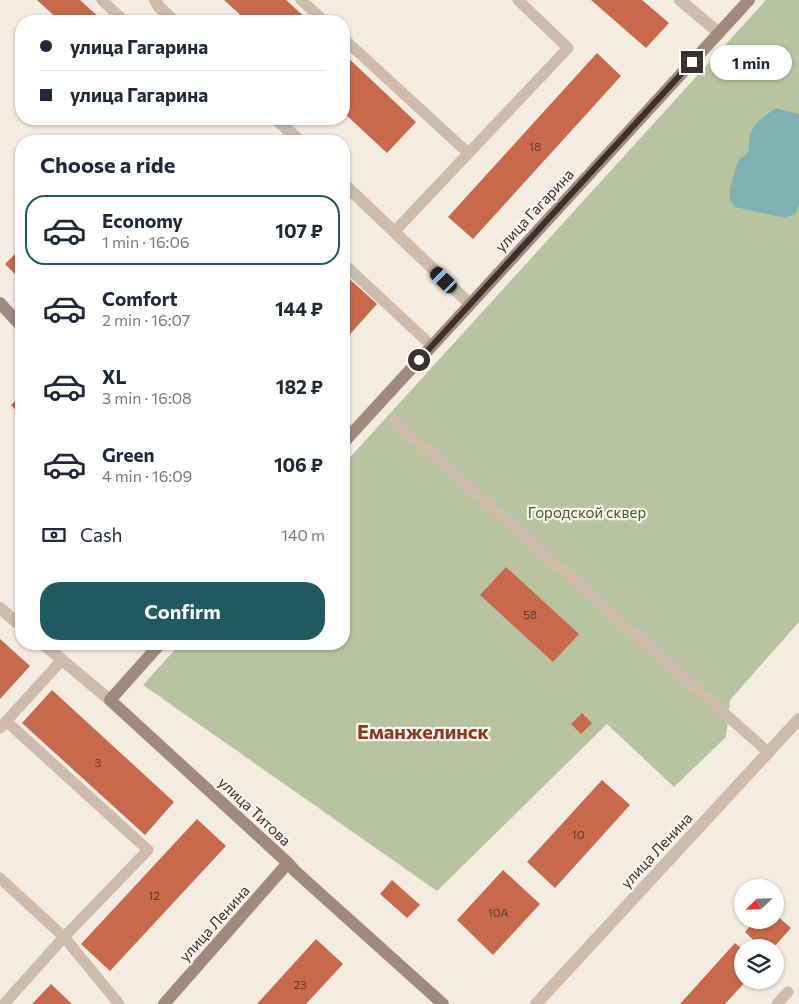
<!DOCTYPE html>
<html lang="en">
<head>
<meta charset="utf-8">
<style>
	:root { --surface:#fff; --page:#f6f6f7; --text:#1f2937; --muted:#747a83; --line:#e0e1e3; --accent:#1f5a5e }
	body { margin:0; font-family:Commissioner,sans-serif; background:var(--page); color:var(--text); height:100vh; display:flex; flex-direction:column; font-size:19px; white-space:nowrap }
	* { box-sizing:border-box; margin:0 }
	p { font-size:16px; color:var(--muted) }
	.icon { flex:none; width:28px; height:28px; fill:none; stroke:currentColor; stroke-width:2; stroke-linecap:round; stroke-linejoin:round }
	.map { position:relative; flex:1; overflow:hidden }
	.side { position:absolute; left:15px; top:135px; width:335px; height:515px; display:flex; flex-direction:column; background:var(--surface); border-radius:20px; box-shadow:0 1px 4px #0004 }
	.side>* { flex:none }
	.guide { position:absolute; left:15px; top:15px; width:335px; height:110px; border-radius:20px; box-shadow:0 1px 4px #0004; display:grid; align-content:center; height:110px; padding:0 25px; background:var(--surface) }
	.needle { width:32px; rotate:247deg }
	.controls { position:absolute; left:734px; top:879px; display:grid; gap:10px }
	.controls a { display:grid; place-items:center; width:50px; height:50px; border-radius:50%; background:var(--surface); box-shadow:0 1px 4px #0004; font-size:25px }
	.end { position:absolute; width:22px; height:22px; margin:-11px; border:6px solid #3b302b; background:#fff; box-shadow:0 0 0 2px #fff }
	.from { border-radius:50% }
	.bubble { position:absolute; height:35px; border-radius:18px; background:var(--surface); box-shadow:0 1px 4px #0004; font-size:16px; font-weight:700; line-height:35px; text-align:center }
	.car { position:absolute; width:15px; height:30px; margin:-15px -8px; border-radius:6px; box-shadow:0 0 4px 1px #0007; background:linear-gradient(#222 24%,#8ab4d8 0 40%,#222 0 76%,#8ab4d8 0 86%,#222 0) }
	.guide b { display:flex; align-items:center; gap:18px; height:48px; font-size:19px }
	.guide b+b { border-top:1px solid var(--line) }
	.guide i { width:12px; height:12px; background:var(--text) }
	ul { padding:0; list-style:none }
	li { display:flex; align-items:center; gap:15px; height:70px; margin:0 10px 8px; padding:0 15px; border:2px solid transparent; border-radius:20px }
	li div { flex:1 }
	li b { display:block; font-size:19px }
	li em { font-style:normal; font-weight:700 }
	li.selected { border-color:var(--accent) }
	li>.icon { width:45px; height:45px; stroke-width:1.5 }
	h2 { padding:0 25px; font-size:22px; line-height:60px }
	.pay { display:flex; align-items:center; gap:12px; height:55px; padding:0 25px; font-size:19px }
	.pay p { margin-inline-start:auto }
	.primary-button { display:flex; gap:10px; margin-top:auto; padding:10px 25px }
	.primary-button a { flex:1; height:58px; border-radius:20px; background:var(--accent); color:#fff; font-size:20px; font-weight:700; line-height:58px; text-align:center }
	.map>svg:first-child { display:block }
	.green { fill:#b8c4a0 }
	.water { fill:#7fb0b2 }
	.building { fill:#c8694b }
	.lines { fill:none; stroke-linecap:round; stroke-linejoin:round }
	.lane { stroke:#cdbbac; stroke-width:11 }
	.street { stroke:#cdbbac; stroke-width:12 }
	.secondary { stroke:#a18a7d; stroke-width:12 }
	.route { stroke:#3b302b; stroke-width:6 }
	.labels { text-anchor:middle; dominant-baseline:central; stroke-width:4.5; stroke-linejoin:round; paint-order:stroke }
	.number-label { font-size:12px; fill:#5e3e33 }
	.street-label { font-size:15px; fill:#3b302b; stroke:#fbf5ee }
	.park-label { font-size:15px; fill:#4a5a2e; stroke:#fbf5ee }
	.district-label { font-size:20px; font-weight:bold; fill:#8c3b22; stroke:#fbf5ee }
</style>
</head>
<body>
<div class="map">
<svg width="799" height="1004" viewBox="0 0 799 1004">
	<rect width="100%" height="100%" fill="#f4ebe1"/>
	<path class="green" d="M766,0h33v622l-69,78 -4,37 -52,50 -67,-63 -170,167 -294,-206 37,-41h164v-180z"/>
	<path class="water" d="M776,108l23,6v90l-3,9 -10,5 -51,-11 -5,-7v-12l8,-27 11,-10c-1,-24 8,-30 27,-43z"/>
	<path class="building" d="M37,0h43l23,21h-43z
		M224,0h62l23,21h-62z
		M591,0h51l27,23 -23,25z
		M597,53l24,23 -148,163 -25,-22z
		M344,54l72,68 -29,31 -43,-40z
		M21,248v22l-5,5 -11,-11z
		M344,274l33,30 -33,37z
		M21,396v20l-10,-11z
		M506,567l73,67 -26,28 -73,-67z
		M0,639l30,27 -30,33z
		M52,690l122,112 -29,33 -123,-112z
		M582,713l10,10 -11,11 -10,-10z
		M602,780l28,25 -75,83 -28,-26z
		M197,819l29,27 -116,125 -29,-27z
		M503,870l37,34 -47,51 -36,-35z
		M392,880l28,25 -13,13 -27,-24z
		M775,914l16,14 -18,20h-11l-17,-16 10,-12h20z
		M316,939l27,25 -37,40h-49z
		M735,943l7,6v31h5l-22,24h-45z
		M51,984l21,20h-40z"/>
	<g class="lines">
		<path class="lane" d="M102,0l22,21
			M301,0l23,21
			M344,39l124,114
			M394,232l174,-184 -50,-48
			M344,264l88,82
			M394,421l374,331
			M0,728l62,-68
			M0,878l64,59 55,67
			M4,1004l60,-67 84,-87 -142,-129
			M777,1004l11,-12"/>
		<path class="street" d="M155,0l4,7 15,14
			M680,0l39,33
			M276,119l24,22
			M344,184l126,120
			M0,608l21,18
			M43,644l67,56
			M536,1004l263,-285"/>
		<path class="secondary" d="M0,303l21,23
			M344,442l405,-442
			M160,644l-50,56 178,163 7,8 148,133
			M164,1004l124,-141"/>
	</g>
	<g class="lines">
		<path class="route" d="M419,360l273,-298"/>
	</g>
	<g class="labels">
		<g class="number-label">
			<text x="535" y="146">18</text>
			<text x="530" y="614">58</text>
			<text x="98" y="762">3</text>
			<text x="578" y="834">10</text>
			<text x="154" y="895">12</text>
			<text x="498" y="912">10А</text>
			<text x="300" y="984">23</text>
		</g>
		<g class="street-label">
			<text transform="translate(534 210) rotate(-47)">улица Гагарина</text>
			<text transform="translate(255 811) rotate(43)">улица Титова</text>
			<text transform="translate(656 850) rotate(-47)">улица Ленина</text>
			<text transform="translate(214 923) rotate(-48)">улица Ленина</text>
		</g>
		<g class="park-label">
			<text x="587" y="512">Городской сквер</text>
		</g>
		<g class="district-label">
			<text x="423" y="731">Еманжелинск</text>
		</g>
	</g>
</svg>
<div class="controls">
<a><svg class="needle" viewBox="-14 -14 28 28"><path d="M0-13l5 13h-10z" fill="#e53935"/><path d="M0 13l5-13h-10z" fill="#747a83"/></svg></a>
<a><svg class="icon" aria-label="layers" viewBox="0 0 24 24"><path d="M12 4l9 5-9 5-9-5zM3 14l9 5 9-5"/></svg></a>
</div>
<i class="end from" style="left:419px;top:360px"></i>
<i class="end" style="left:692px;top:62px"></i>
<div class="bubble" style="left:710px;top:45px;width:82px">1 min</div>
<i class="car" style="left:444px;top:280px;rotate:314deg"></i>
<div class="guide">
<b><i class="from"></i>улица Гагарина</b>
<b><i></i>улица Гагарина</b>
</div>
<section class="side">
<h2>Choose a ride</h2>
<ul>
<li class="selected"><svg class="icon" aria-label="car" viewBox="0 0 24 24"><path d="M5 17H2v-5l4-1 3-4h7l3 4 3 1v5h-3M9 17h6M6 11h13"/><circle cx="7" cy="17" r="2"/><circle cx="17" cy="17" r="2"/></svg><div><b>Economy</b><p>1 min · 16:06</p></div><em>107 ₽</em></li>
<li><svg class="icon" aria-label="car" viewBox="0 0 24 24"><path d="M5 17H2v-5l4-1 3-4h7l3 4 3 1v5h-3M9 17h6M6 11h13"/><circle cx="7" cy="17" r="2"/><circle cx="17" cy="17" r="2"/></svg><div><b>Comfort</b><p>2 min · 16:07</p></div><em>144 ₽</em></li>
<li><svg class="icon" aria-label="car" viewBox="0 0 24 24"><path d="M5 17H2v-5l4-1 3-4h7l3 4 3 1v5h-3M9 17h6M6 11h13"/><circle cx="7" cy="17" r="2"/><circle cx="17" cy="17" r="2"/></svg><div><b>XL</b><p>3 min · 16:08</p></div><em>182 ₽</em></li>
<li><svg class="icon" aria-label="car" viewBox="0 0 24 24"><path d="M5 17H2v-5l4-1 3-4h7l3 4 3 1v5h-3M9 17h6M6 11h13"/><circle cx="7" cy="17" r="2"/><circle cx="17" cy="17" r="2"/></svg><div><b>Green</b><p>4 min · 16:09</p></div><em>106 ₽</em></li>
</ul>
<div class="pay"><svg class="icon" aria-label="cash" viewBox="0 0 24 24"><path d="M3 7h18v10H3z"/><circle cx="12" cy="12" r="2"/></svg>Cash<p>140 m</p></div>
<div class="primary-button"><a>Confirm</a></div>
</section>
</div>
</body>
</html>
